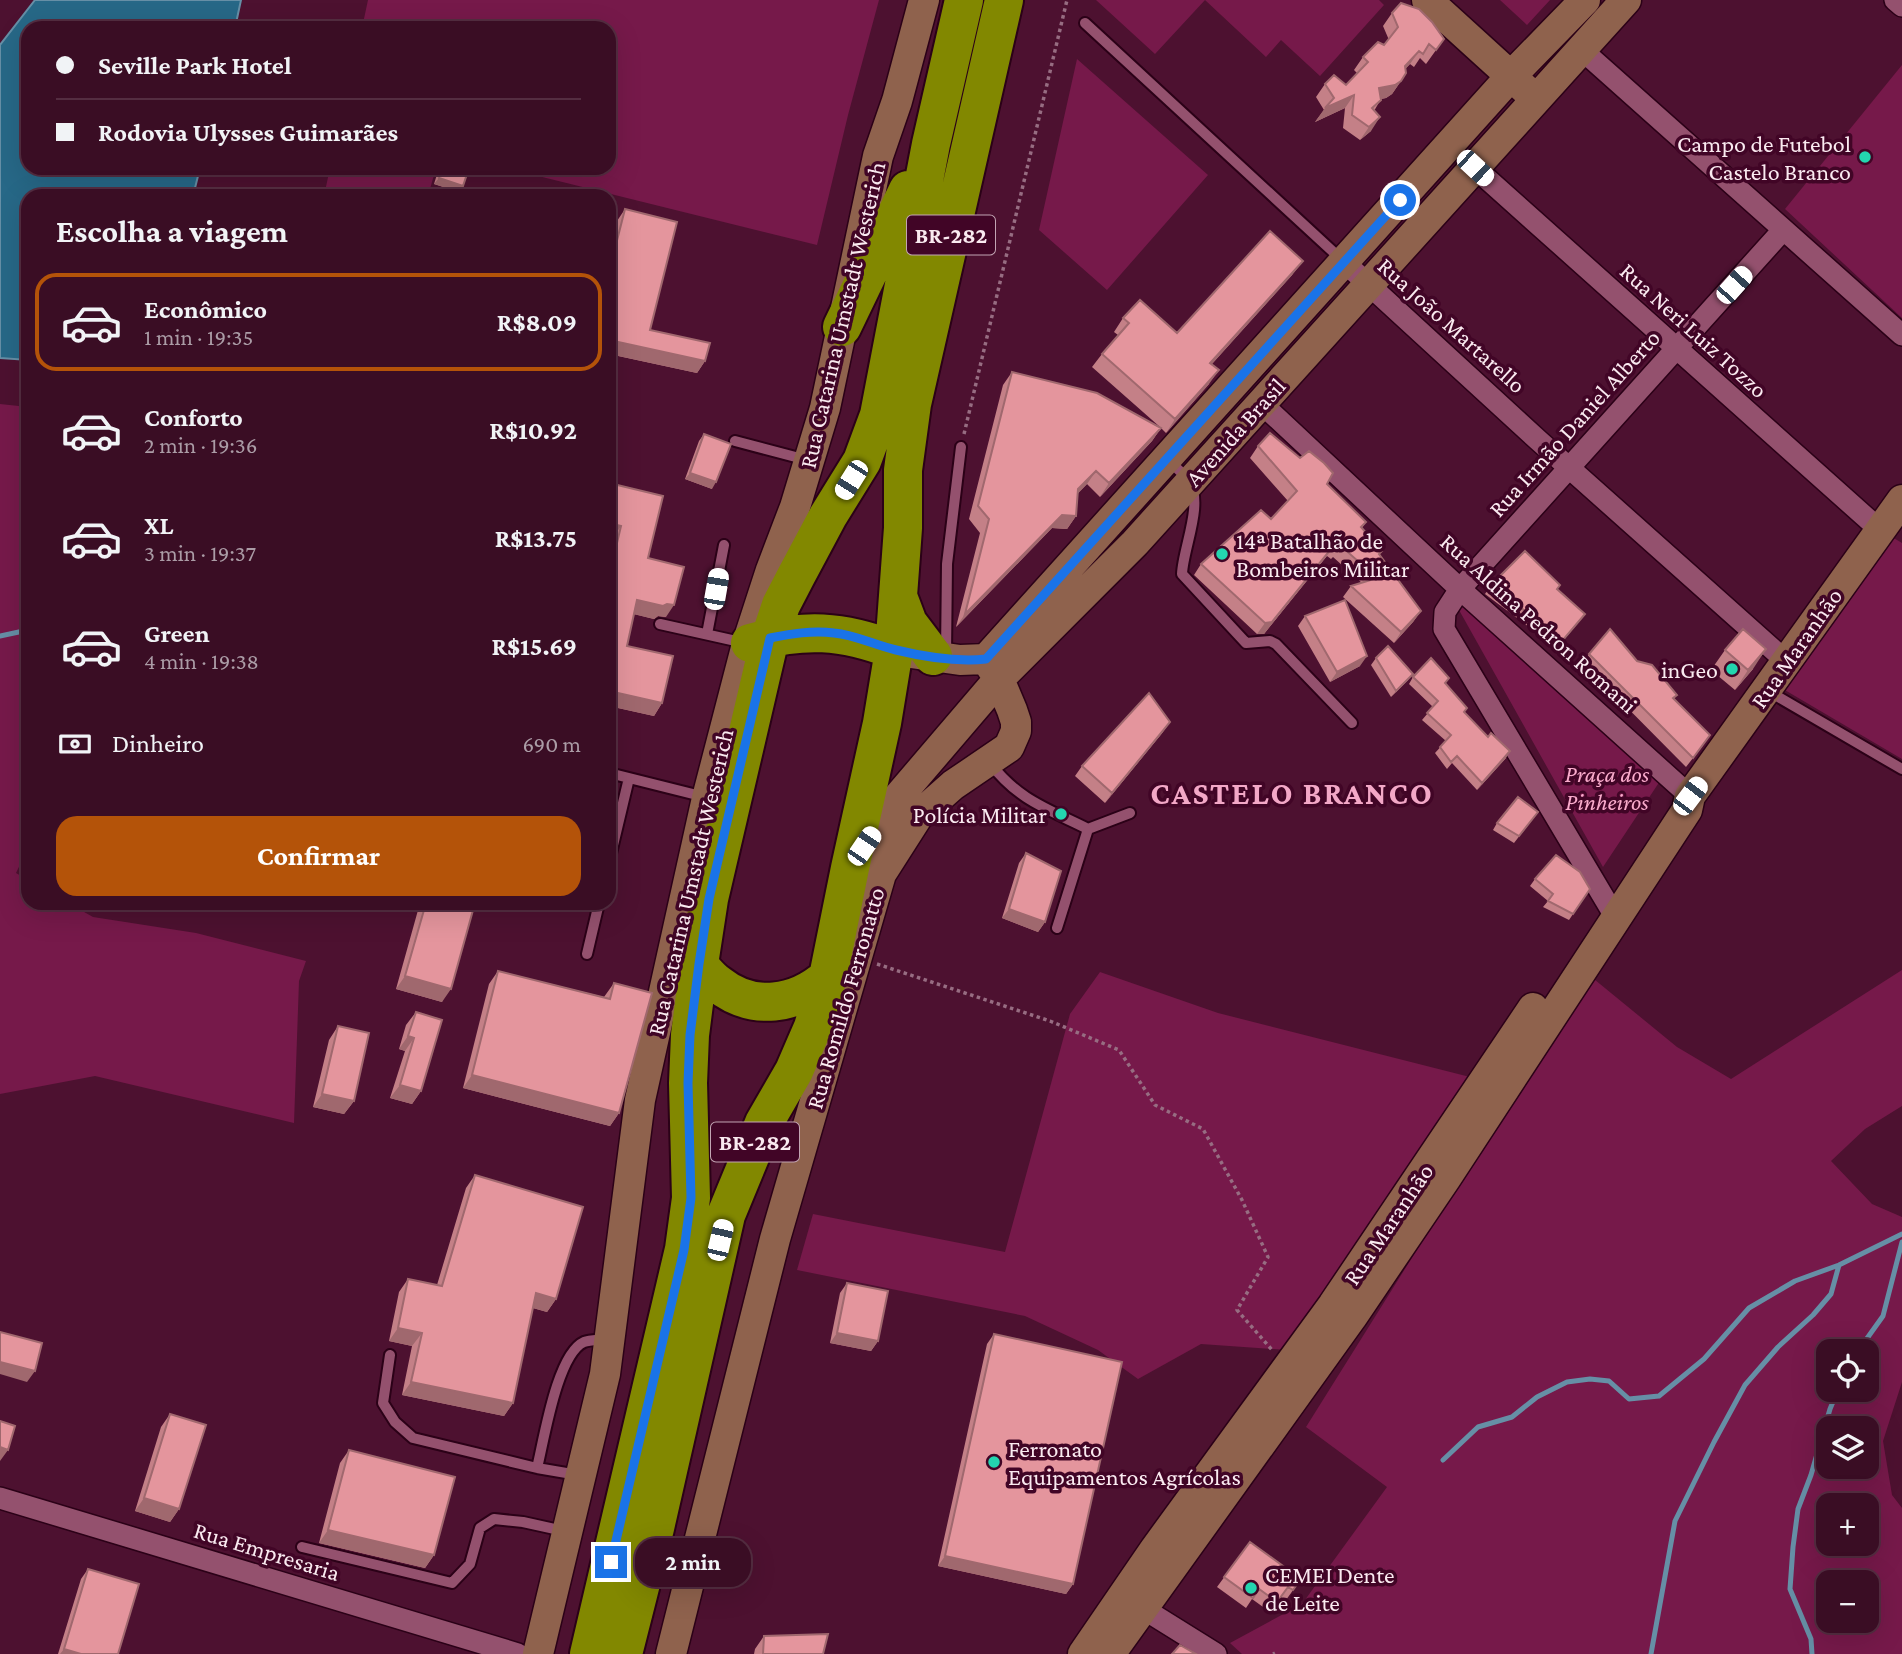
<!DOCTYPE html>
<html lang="pt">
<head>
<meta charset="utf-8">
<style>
	:root { --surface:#3a0d24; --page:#451b31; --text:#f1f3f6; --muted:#ab9ca6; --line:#542d41; --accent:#b45309 }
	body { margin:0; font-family:"Crimson Pro",serif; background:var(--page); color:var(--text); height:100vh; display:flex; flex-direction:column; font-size:26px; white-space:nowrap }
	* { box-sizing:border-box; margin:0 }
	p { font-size:23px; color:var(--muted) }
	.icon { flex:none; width:38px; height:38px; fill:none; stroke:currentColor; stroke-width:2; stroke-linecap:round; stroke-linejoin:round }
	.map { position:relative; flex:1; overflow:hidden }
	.drawer { position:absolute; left:21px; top:189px; width:595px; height:721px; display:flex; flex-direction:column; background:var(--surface); border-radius:21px; box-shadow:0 7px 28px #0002,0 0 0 2px var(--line) }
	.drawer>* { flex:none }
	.banner { position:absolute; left:21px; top:21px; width:595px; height:154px; border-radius:21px; box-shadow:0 7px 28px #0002,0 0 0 2px var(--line); display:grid; align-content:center; height:154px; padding:0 35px; background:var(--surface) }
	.fabs { position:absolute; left:1816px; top:1339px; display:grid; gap:14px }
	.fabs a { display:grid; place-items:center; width:63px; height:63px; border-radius:14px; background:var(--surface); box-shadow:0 7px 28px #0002,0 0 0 2px var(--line); font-size:35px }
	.end { position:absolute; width:32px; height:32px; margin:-16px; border:9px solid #1a73e8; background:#fff; box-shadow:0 0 0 4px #fff }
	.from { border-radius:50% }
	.bubble { position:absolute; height:49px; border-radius:21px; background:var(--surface); box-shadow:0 7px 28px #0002,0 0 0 2px var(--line); font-size:23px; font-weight:700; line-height:49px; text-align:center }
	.car { position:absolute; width:21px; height:42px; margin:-21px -10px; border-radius:9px; box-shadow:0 0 5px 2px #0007; background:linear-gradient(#fff 24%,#345 0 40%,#fff 0 76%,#345 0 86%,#fff 0) }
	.banner b { display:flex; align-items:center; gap:24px; height:66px; font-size:26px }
	.banner b+b { border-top:2px solid var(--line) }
	.banner i { width:18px; height:18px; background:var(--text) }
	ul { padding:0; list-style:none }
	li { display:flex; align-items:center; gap:21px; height:98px; margin:0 14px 10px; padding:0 21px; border:4px solid transparent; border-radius:21px }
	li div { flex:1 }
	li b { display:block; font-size:26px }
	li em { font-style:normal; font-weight:700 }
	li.current { border-color:var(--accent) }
	li>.icon { width:63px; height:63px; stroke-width:1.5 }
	h2 { padding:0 35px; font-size:32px; line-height:84px }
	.pay { display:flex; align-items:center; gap:18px; height:77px; padding:0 35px; font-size:26px }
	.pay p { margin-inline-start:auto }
	.button { display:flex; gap:14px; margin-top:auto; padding:14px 35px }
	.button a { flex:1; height:80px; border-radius:21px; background:var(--accent); color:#fff; font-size:28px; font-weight:700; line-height:80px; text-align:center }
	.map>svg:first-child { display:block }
	.green { fill:#76194a; fill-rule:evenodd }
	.water { fill:#276887; stroke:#668fa6; stroke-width:2 }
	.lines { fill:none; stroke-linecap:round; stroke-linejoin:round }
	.stream { stroke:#668fa6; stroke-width:5 }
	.lane-casing { stroke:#2b0117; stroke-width:14 }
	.street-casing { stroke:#2b0117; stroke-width:24 }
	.secondary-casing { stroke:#2b0117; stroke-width:33 }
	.highway-casing { stroke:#2b0117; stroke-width:42 }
	.path { stroke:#976d82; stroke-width:3.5; stroke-dasharray:3.5 3.5; stroke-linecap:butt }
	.lane { stroke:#94516e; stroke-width:10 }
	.street { stroke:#94516e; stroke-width:21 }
	.secondary { stroke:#8f624d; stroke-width:30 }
	.highway { stroke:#828800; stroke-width:38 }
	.wall { fill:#c48087 }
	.shaded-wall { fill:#a0686e }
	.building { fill:#e4959d; stroke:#a0686e; stroke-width:2 }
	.route { stroke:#1a73e8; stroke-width:9 }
	.poi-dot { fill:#23d5af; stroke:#410526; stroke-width:2.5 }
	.labels { text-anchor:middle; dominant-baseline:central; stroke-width:7; stroke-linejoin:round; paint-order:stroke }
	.shield { fill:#410526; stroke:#c2a5b3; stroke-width:2 }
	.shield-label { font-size:23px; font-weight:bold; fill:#faeaf0 }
	.poi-label { font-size:24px; fill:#faeaf0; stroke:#410526; text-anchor:end }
	.street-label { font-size:24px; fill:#faeaf0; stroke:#410526 }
	.park-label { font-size:24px; font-style:italic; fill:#faabcc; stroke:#410526 }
	.district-label { font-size:32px; font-weight:bold; letter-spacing:2px; fill:#f3a8c7; stroke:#410526 }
</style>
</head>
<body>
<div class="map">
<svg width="1902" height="1654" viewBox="0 0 1902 1654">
	<rect width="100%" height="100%" fill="#4d1130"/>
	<path class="green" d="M368,0h511l-31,115 -31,130 -311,-77h103v-140h-247z
		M1096,0h283l5,5 -64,71 -39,-36 -15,17 -61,-57 -50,54z
		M1500,0h50l-23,25z
		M1077,59l131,116 -101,115 -68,-60z
		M1902,65v253l-117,-109z
		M330,168h106l-8,28h-104z
		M0,404l28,3v441l-12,25 12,7v23h40l25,14 103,16 110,28 -7,20 -5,142 -199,-47 -95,18z
		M1887,534l15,9v216l-124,-73z
		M1468,600l192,181 -57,86 -144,-257z
		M1902,970v136l-37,23 -34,32 41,43 30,13v165l-19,59 9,54 10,13v146h-660l-12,-11 72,-39 85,-117 -81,-60 283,-452 88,72 54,32zM1829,1351h38v39h-38zM1829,1428h38v38h-38zM1829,1505h38v39h-38zM1829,1582h38v38h-38z
		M1100,972l118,41 252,64 -182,273 -87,-6 -63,35 -40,-29 -73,-34 -228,-46 16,-56 192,38 65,-238z"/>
	<path class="water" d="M35,0h206l-6,28h-207v140h172l-7,28h-165v164l-28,-2v-313z"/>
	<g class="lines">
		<path class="stream" d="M0,636l28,-6
			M1858,1351l25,-35 19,-74
			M1443,1460l35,-33 34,-10 25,-20 30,-15 23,-3 19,2 20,18 30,-3 45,-37 45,-51 46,-27 44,-16 63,-31
			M1651,1654l24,-133 39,-79 31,-57 33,-38 35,-32 18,-21 8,-29
			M1812,1654l-1,-15 -21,-50 3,-42 5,-38 13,-34 19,-66 8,-19"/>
		<g class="lane-casing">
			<path id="lane" d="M1085,23l257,237
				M735,441l72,19
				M1169,461c6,6 15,13 20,20 15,23 -6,67 -7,93l64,69 24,-2 6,3 76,79
				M660,624l85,19
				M707,634l17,-89
				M946,654l1,-90 14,-117
				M1768,691l134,78
				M990,763c28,37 58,46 98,66l42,-16
				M609,773l96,24
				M609,862l20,-84
				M1057,928l31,-99
				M587,954l12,-51
				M390,1355l-7,48 12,19 18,16 124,30 41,7
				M537,1468c7,-28 20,-114 47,-126 6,-2 16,-2 22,-3
				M302,1547l150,36 18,-19 10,-36 14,-9 29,3 41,9"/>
		</g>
		<g class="street-casing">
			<path id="street" d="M1895,0l7,6
				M1582,50l320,285
				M1475,168l405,362
				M1344,262l194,178 249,222
				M1261,403l199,186 230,207
				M1616,918l-172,-289 1,-17 15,-23 323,-359
				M0,1498l518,156
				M1131,1601l85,53"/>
		</g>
		<g class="secondary-casing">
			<path id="secondary" d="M1427,0l98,89
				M911,653l49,7 26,-1 525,-583 74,-76
				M858,856l35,-53 106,-124 136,-136 491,-543
				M538,1654l67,-280 35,-274 67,-302 40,-154 24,-74 24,-63 30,-99 53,-252 19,-55 27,-101
				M671,1654l104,-415 106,-365 37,-58 35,-31 56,-38 7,-16v-9l-4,-12 -13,-31 -13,-20
				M1083,1654l72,-105 178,-244 200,-297
				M1110,1654l242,-337 94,-139 241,-368 3,-14 212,-296"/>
		</g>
		<g class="highway-casing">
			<path id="highway" d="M842,327l66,-137
				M899,599l9,24 25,33
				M750,643c54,-15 92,-13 144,7
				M689,951c8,11 17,25 29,33 35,28 78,21 110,-7
				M589,1654l95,-405 7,-51 -3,-115 2,-48 9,-71 10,-65 61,-261 11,-33 15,-29 32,-60 34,-55 17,-46 52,-271 33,-144
				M623,1654l32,-126 71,-313 38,-92 30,-52 19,-44 15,-50 22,-109 32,-145 12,-73 9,-122v-58l9,-66 92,-404"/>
		</g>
		<path class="path" d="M964,434l103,-434
			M877,964l173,57 69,29 36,55 48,24 39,71 26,57 -31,53 36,41
			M1273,1654l2,-1"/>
		<use href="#lane" class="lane"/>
		<use href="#street" class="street"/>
		<use href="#secondary" class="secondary"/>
		<use href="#highway" class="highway"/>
	</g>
	<path class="wall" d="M1392,13l52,26 -18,25 -6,-6 -6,9 -4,-3 -5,5 -4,12 -9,13 -6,4 -5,1 -7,12 -3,20 -11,9 -17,-12 2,-20 -30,14 9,-12 -8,-13 9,-13 21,1 11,-12 -3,-3 9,-13 21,-12 5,-5 -6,-14z
		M439,168h30l-6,18 -4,6 -25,-8z
		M625,209l25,121 55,31 -8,12 -88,-19v-103l8,-30z
		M1293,274l-81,90 -3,20 -43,49 -5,-5 -9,13 -52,56 -13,-13 -9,9 -2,23 -9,13 -15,-1 -96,99 24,-94 -11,-14 34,-134 9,-13 148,55 -68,-60 10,-13 16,-19 -4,-3 9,-14 54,15z
		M704,434l8,55 -27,-10 14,-38z
		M1258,446l69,38 39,38 -4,6 17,27 42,56 -8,11 -19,21 -51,-46 8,-11 11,-3 -29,-26 -2,2 -4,-3 -63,78h-7l-63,-59 7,-11 70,-45 17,-18 -38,-43z
		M609,483l39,75 18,59 -8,-1 -4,3 -20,-5 -7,32 35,57 -8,13 -45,-10v-153l3,-14 -3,-1z
		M1491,585l66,4 21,34 -21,25 -72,-54z
		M1305,616l55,50 -30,16 -32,-56z
		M1725,650l28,19 -18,21 -24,-20z
		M1589,654l48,7 40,34 -3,4 30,45 -18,23 -103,-104z
		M1376,658l32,22 -17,17 -20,-32z
		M1413,677l36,1 -4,6 19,28 42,46 -29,32 -25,-27 -5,6 -12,-16 11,-12 -24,-21 11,-13 -24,-23z
		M1163,732l-58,71 -30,-27 7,-10z
		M1538,812l-24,31 -21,-13 4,-7z
		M1026,853l19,69 -7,10 -36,-14 17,-55z
		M1535,879l55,10 -21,31 -26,-13 5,-6 -18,-15z
		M420,903h55l-33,99 -46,-13z
		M498,971l106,26 10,-14 5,130 -9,13 -147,-38 26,-104z
		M416,1012l5,79 -9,13 -22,-6 15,-47 -6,-2 7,-24z
		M338,1026l16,75 -10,13 -31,-7 16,-67z
		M475,1175l81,124 -9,13 -14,-4 -20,95 -9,13 -102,-21 10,-49 -23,-5 10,-49 9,-13 29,6 29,-97z
		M847,1283l31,58 -7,10 -41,-8 10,-50z
		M994,1334l79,250 -7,10 -128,-28 49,-222z
		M170,1414l9,95 -9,13 -35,-11 26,-84z
		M349,1450l85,105 -9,13 -106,-25 21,-80z
		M1250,1542l51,37 -15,21 -5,-3 -11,15 -18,-13 -6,9 -29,-21z
		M88,1569l30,85h-60l23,-75z
		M764,1636l59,18h-69l1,-5z"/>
	<path class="shaded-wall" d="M1419,51l-9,13 -14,15 9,-13z
		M1401,81l-9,13 -6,4 -16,3 9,-13z
		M1354,95l-9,13 -30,14 10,-14z
		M1380,117l-9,14 -11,9 9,-13z
		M439,178l24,8 -4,6 -25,-8z
		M1303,261l-10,13 -92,102 9,-13z
		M609,340l96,21 -8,12 -88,-19z
		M1219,370l-10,14 -43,49 9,-14z
		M1161,428l-9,13 -52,56 9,-14z
		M1096,471l-9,13 -18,19 9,-14z
		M690,473l26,9 -4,7 -27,-10z
		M1062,515l14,1 -9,13 -15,-1 -96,99 9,-13z
		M609,523l12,3 -9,13 -3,-1z
		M1335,544l-71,90h-7l8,-11z
		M637,600l30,4 7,1 -8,12 -8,-1 -4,3 -25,-6z
		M1421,611l-8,11 -19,21 7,-11z
		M609,621l7,2 -7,10z
		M1766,649l-13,20 -18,21 13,-20z
		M1367,656l-7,10 -30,16 7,-10z
		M1413,674l-5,6 -17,17 5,-6z
		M609,691l53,12 -8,13 -45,-10z
		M1170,722l-7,10 -58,71 7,-10z
		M1510,751l-4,7 -29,32 5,-7z
		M1009,909l36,13 -7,10 -36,-14z
		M405,976l46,13 -9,13 -46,-13z
		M408,1036l6,2 -9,13 -6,-2z
		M472,1075l147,38 -9,13 -147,-38z
		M400,1085l21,6 -9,13 -22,-6z
		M322,1094l32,7 -10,13 -31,-7z
		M536,1293l20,6 -9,13 -21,-6z
		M398,1328l24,5 -10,13 -23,-5z
		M837,1333l41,8 -7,10 -41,-8z
		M0,1362l35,9 -8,11 -27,-8z
		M411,1382l102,21 -9,13 -102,-21z
		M0,1447l8,3 -8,11z
		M144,1498l35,11 -9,13 -35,-11z
		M328,1530l106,25 -9,13 -106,-25z
		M945,1556l128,28 -7,10 -128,-28z
		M64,1649l17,5h-21z"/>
	<path class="building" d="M1401,3l18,6 13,13 12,17 -8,11 -7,-6 -6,10 -4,-3 -14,15 1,7 -5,8 -6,4 -16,3 2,12 -9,8 8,9 -11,10 -17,-12 2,-20 -29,13 9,-10 -9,-14 9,-9 12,10 22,-23 -5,-5 15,-15 6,3 14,-18 -6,-14z
		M442,168h27l-6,18 -24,-8z
		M625,209l52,13 -27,108 60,13 -5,18 -96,-21v-68z
		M1270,231l33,30 -93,102 9,7 -44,49 -73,-65 27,-31 -6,-5 17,-18 37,33z
		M1012,372l85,21 64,35 -52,55 -13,-12 -18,18 -2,27 -14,-1 -97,99 24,-95 -11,-13z
		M1270,433l30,25 9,-7 15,12 9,10 -6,11 39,38 -5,5 21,24 -3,3 42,57 -20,21 -50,-46 26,-8 -36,-32 -2,2 -4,-4 -63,78 -7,1 -64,-59 60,-54 10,9 26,-28 -39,-45z
		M704,434l27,10 -15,38 -26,-9z
		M609,483l54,13 -15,62 36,9 -10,38 -7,-1 -4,2 -26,-6 -10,46 46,10 -11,47 -53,-12v-36l7,-32 -7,-2v-44l12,-51 -12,-3z
		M1525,551l35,34 -3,4 28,25 -22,26 -72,-55z
		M1345,600l22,56 -30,16 -32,-56z
		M1610,629l27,32 15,4 25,30 -4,3 37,37 -17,23 -104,-104z
		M1743,629l23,20 -18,21 -23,-20z
		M1388,646l25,28 -17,17 -20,-33z
		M1431,658l18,20 -4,5 22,25 -3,4 24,25 3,-4 19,18 -28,32 -25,-27 -6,6 -11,-15 11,-12 -24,-22 11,-12 -25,-24z
		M1149,693l21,29 -58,71 -30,-27z
		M1518,797l20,15 -19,24 -22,-13z
		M1026,853l35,18 -16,51 -36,-13z
		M1556,855l24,17 10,17 -17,25 -25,-13 5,-7 -18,-15z
		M426,903h49l-24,86 -46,-13z
		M498,971l112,28 4,-16 38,10 -33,120 -147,-38z
		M416,1012l26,8 -21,71 -21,-6 14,-47 -6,-2z
		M338,1026l31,7 -15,68 -32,-7z
		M475,1175l108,32 -27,92 -20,-6 -23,110 -102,-21 11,-49 -24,-5 10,-49 34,7z
		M847,1283l41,8 -10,50 -41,-8z
		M0,1332l42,11 -7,28 -35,-9z
		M994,1334l128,28 -49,222 -128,-28z
		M170,1414l36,11 -27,84 -35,-11z
		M0,1421l15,5 -7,24 -8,-3z
		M349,1450l106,27 -21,78 -106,-25z
		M1250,1542l51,37 -8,11 -5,-3 -11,15 -18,-13 -6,9 -29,-21z
		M88,1569l51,15 -21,70h-37l-17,-5z
		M828,1634l-5,20h-60l1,-18z
		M1180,1645l16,9h-24z"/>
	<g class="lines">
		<path class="route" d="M611,1562l73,-312 7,-52 -3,-115 2,-48 9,-71 10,-65 61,-261c21,-4 42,-8 64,-5 22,2 40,12 62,17 29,7 61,12 90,9l414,-459"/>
	</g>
	<g class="poi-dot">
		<circle cx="1865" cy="157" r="7"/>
		<circle cx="1222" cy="554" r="7"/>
		<circle cx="1732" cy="669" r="7"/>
		<circle cx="1061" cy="814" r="7"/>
		<circle cx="994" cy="1462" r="7"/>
		<circle cx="1251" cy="1588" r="7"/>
	</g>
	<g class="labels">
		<g class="shield">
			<rect x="907" y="215.5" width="88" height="39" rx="5"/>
			<rect x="711" y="1122.5" width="88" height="39" rx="5"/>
		</g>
		<g class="shield-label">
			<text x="951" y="235">BR-282</text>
			<text x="755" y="1142">BR-282</text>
		</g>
		<g class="poi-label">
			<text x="1851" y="143">Campo de Futebol<tspan x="1851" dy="28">Castelo Branco</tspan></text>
			<text x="1236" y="540" text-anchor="start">14ª Batalhão de<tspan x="1236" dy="28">Bombeiros Militar</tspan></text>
			<text x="1718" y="669">inGeo</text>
			<text x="1047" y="814">Polícia Militar</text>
			<text x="1008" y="1448" text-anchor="start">Ferronato<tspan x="1008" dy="28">Equipamentos Agrícolas</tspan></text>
			<text x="1265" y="1574" text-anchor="start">CEMEI Dente<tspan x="1265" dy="28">de Leite</tspan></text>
		</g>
		<g class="street-label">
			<text transform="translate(842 315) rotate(-77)">Rua Catarina Umstadt Westerich</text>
			<text transform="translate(1452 325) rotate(42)">Rua João Martarello</text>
			<text transform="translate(1694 330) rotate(42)">Rua Neri Luiz Tozzo</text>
			<text transform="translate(1574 423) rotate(-48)">Rua Irmão Daniel Alberto</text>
			<text transform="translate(1235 432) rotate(-48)">Avenida Brasil</text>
			<text transform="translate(1539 623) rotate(42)">Rua Aldina Pedron Romani</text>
			<text transform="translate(1796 648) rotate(-55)">Rua Maranhão</text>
			<text transform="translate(690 882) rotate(-77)">Rua Catarina Umstadt Westerich</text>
			<text transform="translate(845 998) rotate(-74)">Rua Romildo Ferronatto</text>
			<text transform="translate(1388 1224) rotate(-56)">Rua Maranhão</text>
			<text transform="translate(267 1551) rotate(17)">Rua Empresaria</text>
		</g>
		<g class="park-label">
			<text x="1607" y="773">Praça dos<tspan x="1607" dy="28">Pinheiros</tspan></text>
		</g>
		<g class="district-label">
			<text x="1292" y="793">CASTELO BRANCO</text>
		</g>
	</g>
</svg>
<div class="fabs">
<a><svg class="icon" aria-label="locate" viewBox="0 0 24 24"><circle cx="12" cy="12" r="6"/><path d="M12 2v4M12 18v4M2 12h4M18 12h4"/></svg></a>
<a><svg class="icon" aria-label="layers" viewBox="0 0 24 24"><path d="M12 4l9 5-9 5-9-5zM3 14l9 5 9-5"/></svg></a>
<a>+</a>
<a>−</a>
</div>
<i class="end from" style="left:1400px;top:200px"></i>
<i class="end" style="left:611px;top:1562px"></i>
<div class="bubble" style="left:635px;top:1538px;width:116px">2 min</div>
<i class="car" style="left:1475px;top:168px;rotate:133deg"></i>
<i class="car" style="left:1734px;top:285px;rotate:42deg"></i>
<i class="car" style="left:851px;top:480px;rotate:212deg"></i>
<i class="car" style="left:716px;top:589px;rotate:10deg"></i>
<i class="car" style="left:1690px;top:796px;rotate:37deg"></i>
<i class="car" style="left:864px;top:846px;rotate:34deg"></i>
<i class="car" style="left:720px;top:1240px;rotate:13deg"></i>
<div class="banner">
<b><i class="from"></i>Seville Park Hotel</b>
<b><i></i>Rodovia Ulysses Guimarães</b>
</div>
<section class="drawer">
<h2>Escolha a viagem</h2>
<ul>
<li class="current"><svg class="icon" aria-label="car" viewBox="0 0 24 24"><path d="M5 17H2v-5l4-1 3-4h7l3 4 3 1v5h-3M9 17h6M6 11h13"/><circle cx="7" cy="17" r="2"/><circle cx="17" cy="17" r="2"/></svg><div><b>Econômico</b><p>1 min · 19:35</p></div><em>R$8.09</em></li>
<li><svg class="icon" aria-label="car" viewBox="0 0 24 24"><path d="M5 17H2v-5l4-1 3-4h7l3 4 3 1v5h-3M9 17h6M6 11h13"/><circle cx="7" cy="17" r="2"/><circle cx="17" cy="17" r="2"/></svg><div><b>Conforto</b><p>2 min · 19:36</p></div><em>R$10.92</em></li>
<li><svg class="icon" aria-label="car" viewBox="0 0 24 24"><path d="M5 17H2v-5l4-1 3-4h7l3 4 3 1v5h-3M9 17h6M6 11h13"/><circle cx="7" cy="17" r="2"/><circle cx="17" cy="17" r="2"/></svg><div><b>XL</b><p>3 min · 19:37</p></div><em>R$13.75</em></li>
<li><svg class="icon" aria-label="car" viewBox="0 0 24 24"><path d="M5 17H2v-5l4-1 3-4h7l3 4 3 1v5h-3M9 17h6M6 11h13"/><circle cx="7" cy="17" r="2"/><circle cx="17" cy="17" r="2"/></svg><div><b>Green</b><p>4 min · 19:38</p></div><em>R$15.69</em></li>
</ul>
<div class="pay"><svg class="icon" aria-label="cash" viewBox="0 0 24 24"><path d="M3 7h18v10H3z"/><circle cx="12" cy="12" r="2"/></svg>Dinheiro<p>690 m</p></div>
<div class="button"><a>Confirmar</a></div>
</section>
</div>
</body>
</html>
